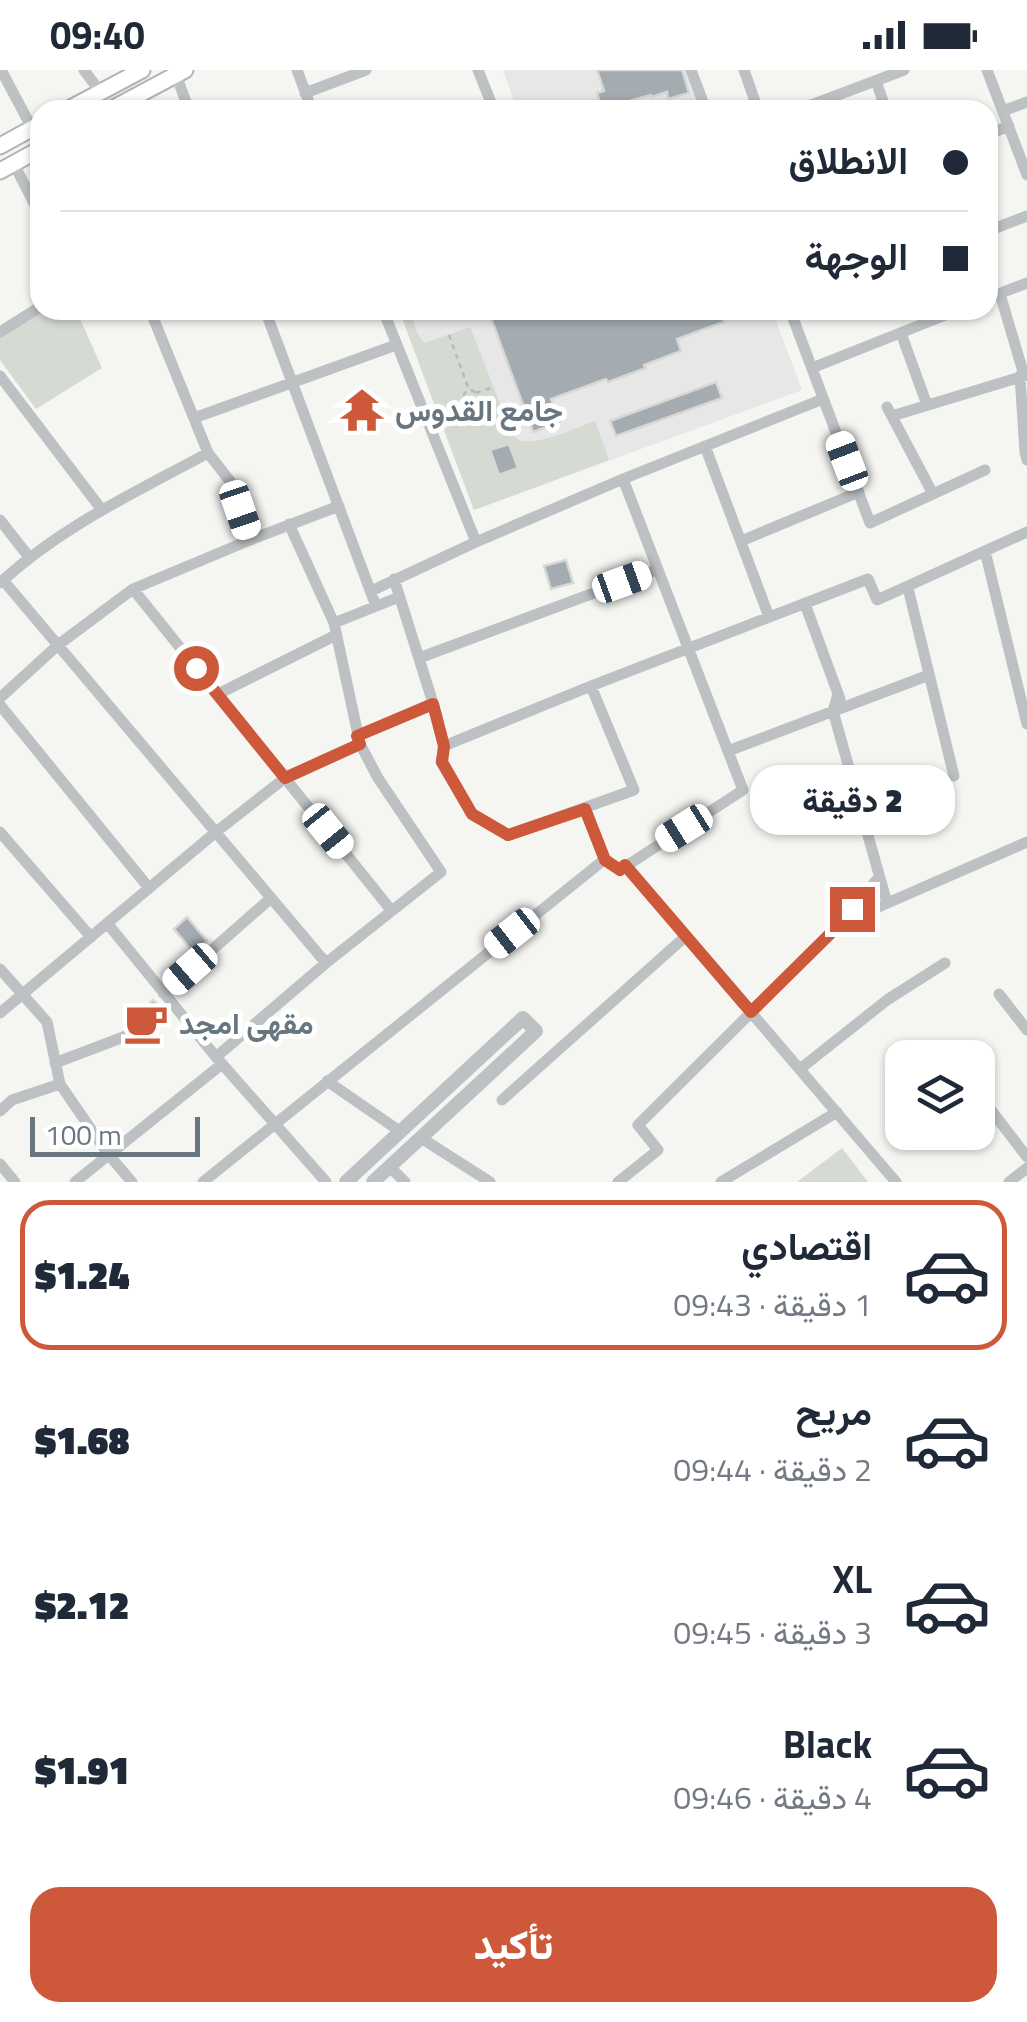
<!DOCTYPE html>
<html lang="ar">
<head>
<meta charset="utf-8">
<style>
	:root { --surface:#fff; --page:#f2f2f3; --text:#1f2937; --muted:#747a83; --line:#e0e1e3; --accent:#cd593a }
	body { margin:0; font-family:"Titillium Web",Vazirmatn,sans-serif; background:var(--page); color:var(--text); direction:rtl; height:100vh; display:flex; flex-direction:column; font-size:38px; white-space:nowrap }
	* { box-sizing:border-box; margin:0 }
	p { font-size:32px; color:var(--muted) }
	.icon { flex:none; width:55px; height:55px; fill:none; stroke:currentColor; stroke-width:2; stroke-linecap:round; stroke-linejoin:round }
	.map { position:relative; height:1112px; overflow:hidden; direction:ltr }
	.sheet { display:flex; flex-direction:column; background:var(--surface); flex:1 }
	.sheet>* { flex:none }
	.guide { position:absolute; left:30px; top:30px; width:968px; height:220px; border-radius:30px; box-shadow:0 2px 8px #0004; direction:rtl; display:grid; align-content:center; height:220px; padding:0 30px; background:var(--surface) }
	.controls { position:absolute; left:885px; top:970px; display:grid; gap:20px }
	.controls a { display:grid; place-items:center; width:110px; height:110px; border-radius:20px; background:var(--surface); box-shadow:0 2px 8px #0004; font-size:50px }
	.scale { position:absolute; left:30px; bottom:25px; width:170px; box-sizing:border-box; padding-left:10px; border:5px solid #687680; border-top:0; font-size:28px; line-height:35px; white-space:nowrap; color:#687680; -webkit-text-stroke:8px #fff; paint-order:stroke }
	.end { position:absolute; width:45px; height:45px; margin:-22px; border:12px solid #cd593a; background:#fff; box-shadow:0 0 0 5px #fff }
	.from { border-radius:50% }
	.bubble { position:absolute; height:70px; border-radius:30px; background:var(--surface); box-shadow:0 2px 8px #0004; font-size:32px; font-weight:800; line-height:70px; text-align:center; direction:rtl }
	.car { position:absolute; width:30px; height:60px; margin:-30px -15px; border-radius:12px; box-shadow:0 0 8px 2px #0007; background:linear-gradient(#fff 24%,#345 0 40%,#fff 0 76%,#345 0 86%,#fff 0) }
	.guide b { display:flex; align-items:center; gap:35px; height:95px; font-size:38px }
	.guide b+b { border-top:2px solid var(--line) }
	.guide i { width:25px; height:25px; background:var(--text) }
	ul { padding:18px 0 0; list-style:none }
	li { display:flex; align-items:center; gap:30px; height:150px; margin:0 20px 15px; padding:0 10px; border:5px solid transparent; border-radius:30px }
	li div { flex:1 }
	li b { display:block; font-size:38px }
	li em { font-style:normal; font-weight:800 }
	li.active { border-color:var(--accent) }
	li>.icon { width:90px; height:90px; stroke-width:1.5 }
	.primary-button { display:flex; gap:20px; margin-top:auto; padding:20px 30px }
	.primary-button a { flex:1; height:115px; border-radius:30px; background:var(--accent); color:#fff; font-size:40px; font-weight:800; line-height:115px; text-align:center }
	.status { display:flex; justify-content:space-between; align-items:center; height:70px; padding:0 50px; background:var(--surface); direction:ltr }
	.status svg { height:28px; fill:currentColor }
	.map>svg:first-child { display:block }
	.built { fill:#e6e7e6 }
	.green { fill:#d5dad2 }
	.building { fill:#a5acb1; stroke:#d7d7d5; stroke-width:2.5 }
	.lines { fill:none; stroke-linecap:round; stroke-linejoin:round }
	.secondary-casing { stroke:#b0b5b8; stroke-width:19 }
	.path { stroke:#b7babc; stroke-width:2.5; stroke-dasharray:5 5; stroke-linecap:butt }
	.minor { stroke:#bdc1c4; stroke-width:11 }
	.tertiary { stroke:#bdc1c4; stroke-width:14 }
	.secondary { stroke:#fff; stroke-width:15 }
	.route { stroke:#cd593a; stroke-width:12 }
	.labels { text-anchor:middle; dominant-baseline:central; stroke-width:10; stroke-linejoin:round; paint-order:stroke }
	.poi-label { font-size:30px; font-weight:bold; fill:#687680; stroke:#fff; text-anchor:start }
</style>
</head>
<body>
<div class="status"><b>09:40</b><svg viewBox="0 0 49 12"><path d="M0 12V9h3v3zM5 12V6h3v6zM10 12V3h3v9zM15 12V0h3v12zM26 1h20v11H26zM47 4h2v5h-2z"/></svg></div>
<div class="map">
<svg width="1027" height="1112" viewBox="0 0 1027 1112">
	<rect width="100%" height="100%" fill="#f5f5f2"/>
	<path class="built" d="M503,0h182l16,40h-184z
		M399,240h373l30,80 -328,120z"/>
	<path class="green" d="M45,240h31l26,58 -66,41 -36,-49v-23z
		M399,240h18l-4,3c-1,9 5,25 12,30l42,-15 4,1 38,98c3,6 4,10 10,13 16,7 59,-13 76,-19l14,39 -135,50z
		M842,1078l26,34h-71z"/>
	<path class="building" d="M597,0h85l7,23 -21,6 -1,-7 -15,5 -1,-2 -25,7 2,8h-26l-5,-17 7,-2z
		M488,240h31l3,8 9,-8h189l4,12 -47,17 4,12 -37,14 2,3 -38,14 -2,-3 -55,20 9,23 -27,10z
		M716,312l6,16 -106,38 -6,-15z
		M509,374l9,24 -19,7 -9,-25z
		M566,490l7,23 -22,6 -7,-23z
		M187,847l20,24 -13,12 -20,-24z
		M153,930l16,16 -30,30 -5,-5v-9l-7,-5z"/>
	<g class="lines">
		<g class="secondary-casing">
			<path id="secondary" d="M67,40l75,-40
				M110,40l75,-40
				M0,76l40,-22
				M0,101l40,-22"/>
		</g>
		<path class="path" d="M449,265l20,55
			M464 326a6 6 0 1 1 12 0a6 6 0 1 1-12 0Z
			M476,323l18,-6"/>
		<path class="minor" d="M1,0l31,58
			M84,0l17,23
			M297,0l15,40
			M478,0l16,40
			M691,0l15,40
			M744,0l14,40
			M987,0l40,105
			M176,5l13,35
			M876,11l10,29
			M305,23l61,-23
			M798,40l106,-40
			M1003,41l24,-9
			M988,64l21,-8
			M14,94l26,51
			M988,161l39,-15
			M1000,224l24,81
			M988,228l39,-15
			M150,240l58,143 22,28 20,59
			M265,240l111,296
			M383,240l93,232
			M790,240l80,213 115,-53
			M0,262l40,-25
			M901,263l26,72
			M812,298l146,-58
			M0,306l102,134
			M1020,306l5,76 2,8
			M887,337l46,87
			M892,346l135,-41
			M194,348l202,-73
			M705,376l64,171
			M0,450l29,37
			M741,471l118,-49
			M985,481l42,173
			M394,509l39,124 11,43 -3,16 31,52 36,21 126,-45 -43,-104
			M3,510l323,383
			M0,513c60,-56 136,-91 208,-130
			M908,518l46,188
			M133,519l258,321
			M371,521l105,-49 147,-63 200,-80
			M805,534l35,95
			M334,553l65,-26
			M419,588l237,-88
			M218,624l118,-59
			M838,624l-5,17 54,192
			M0,628l58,-53 75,-56 117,-49 89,-34
			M0,635l149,183
			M357,666l76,-33
			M444,676l147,-60 277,-107 9,21 150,-68
			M728,681l201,-76
			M585,739l20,50 15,11 123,-80 -120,-311
			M0,762l91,105
			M625,795l271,317
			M844,852l183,-80
			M107,853l109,134 110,125
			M0,899l47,53 13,62 48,70 24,28
			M163,923l108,-95
			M999,924l28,36
			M0,943l216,-181 69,-54 75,-34
			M945,982l5,6
			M216,987l110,-94 115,-91 -63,-94 -18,-34 -26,-121 -45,-99
			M55,993l71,-27
			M800,999l87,-69 58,-37
			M327,1011l74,51
			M978,1023l49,64
			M502,1030l184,-164
			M0,1041l12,-11 48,-16
			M421,1068l69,44
			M0,1094l15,18
			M390,1097l15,15
			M75,1112l147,-118
			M203,1112l402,-323
			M618,1112l40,-32 -20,-25 202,-201 39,-47
			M721,1112l116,-70
			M1009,1112l18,-14"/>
		<path class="tertiary" d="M346,1112l177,-164 13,13 -163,151"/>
		<use href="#secondary" class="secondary"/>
	</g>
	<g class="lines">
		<path class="route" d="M196,598l89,110 75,-34 -3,-8 76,-32 11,42 -2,16 30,52 36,21 77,-26 20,51 15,10 5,-5 126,147 89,-88 12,-15"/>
	</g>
	<defs>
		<g id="temple-bare" transform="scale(3.45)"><path d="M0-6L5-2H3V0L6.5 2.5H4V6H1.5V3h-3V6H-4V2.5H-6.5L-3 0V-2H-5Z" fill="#cd593a" stroke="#fff" stroke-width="2.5" paint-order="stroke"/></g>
		<g id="cafe-bare" transform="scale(3.45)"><path d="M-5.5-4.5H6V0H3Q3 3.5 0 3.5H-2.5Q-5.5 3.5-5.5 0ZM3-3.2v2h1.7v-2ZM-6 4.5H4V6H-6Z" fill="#cd593a" stroke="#fff" stroke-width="2.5" paint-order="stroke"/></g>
	</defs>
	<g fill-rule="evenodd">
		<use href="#temple-bare" x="362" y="340"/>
		<use href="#cafe-bare" x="146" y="953"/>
	</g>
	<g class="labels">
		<g class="poi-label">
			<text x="395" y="340">جامع القدوس</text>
			<text x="179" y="953">مقهى امجد</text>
		</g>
	</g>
</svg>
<div class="controls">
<a><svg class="icon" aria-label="layers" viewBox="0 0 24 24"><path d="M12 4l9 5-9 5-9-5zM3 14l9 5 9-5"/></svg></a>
</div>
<div class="scale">100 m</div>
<i class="end from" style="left:196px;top:598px"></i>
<i class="end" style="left:852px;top:839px"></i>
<div class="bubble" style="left:750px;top:695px;width:205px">2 دقيقة</div>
<i class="car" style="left:847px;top:391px;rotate:339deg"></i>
<i class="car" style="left:240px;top:440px;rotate:161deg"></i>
<i class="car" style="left:622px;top:512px;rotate:70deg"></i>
<i class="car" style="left:684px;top:758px;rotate:238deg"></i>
<i class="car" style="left:328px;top:761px;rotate:141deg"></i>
<i class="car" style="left:512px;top:863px;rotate:232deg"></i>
<i class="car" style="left:190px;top:899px;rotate:229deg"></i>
<div class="guide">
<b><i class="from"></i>الانطلاق</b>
<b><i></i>الوجهة</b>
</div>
</div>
<section class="sheet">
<ul>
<li class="active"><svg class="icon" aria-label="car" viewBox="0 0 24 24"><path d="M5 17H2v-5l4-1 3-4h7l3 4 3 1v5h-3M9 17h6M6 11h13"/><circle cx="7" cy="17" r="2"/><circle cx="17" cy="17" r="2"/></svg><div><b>اقتصادي</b><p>1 دقيقة · 09:43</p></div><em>$1.24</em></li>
<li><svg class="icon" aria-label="car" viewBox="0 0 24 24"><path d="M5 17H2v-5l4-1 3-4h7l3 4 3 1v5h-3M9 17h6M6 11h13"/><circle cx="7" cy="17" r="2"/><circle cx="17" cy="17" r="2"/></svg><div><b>مريح</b><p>2 دقيقة · 09:44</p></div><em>$1.68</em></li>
<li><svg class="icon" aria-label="car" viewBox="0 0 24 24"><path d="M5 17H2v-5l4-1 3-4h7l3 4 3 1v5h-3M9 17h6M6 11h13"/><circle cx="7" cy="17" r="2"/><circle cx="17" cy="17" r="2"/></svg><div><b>XL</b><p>3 دقيقة · 09:45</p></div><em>$2.12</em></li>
<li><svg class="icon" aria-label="car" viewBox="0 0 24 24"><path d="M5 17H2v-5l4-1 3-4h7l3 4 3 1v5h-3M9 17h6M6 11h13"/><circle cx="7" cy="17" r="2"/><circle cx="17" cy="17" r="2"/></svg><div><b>Black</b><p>4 دقيقة · 09:46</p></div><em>$1.91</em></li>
</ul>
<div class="primary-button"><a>تأكيد</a></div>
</section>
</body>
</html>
